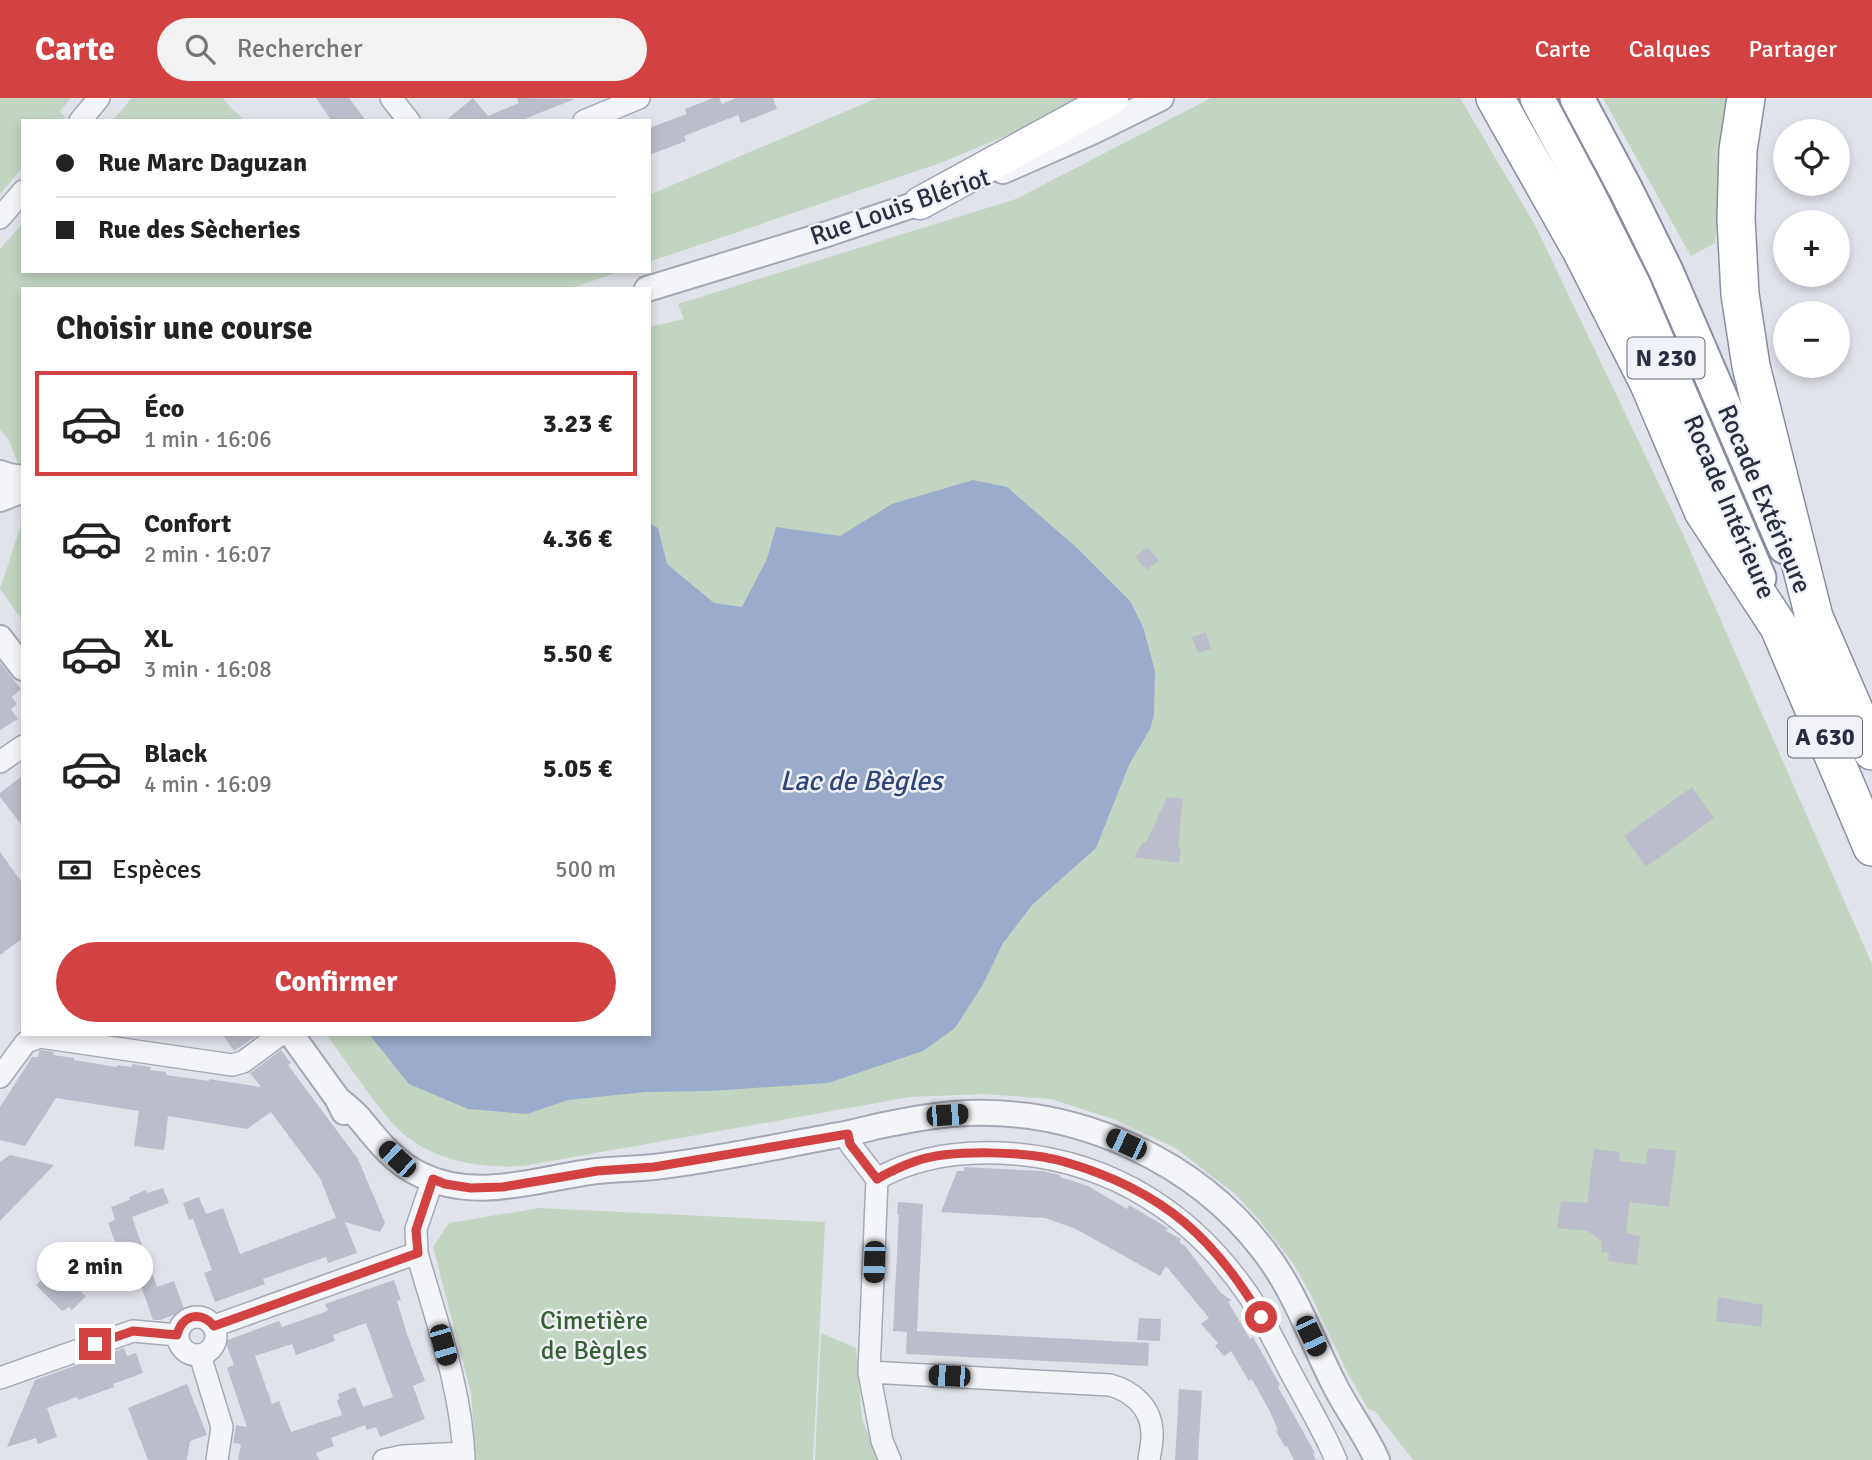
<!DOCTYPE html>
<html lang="fr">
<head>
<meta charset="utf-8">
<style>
	:root { --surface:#fff; --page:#f2f2f2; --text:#222; --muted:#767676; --line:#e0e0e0; --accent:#d34242 }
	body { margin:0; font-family:Signika,sans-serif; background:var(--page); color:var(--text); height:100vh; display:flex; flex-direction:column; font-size:26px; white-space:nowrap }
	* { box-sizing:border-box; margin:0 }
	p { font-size:23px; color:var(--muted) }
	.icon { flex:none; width:38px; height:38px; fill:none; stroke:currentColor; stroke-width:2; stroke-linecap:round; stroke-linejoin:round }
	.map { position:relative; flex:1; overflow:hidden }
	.details { position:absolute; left:21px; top:189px; width:630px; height:749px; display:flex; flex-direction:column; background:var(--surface); border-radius:0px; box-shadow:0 4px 10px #0003 }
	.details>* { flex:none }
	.banner { position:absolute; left:21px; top:21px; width:630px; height:154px; border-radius:0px; box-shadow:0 4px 10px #0003; display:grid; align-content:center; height:154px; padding:0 35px; background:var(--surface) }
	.controls { position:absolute; left:1773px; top:21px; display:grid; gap:14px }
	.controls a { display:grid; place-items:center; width:77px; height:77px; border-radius:50%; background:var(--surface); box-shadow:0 4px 10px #0003; font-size:35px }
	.end { position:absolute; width:32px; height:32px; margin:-16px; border:9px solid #d34242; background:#fff; box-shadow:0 0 0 4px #fff }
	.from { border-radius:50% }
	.bubble { position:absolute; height:49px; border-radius:24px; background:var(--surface); box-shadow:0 4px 10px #0003; font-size:23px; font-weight:800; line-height:49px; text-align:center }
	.car { position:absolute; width:21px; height:42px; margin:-21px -10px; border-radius:9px; box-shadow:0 0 5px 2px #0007; background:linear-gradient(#222 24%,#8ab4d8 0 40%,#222 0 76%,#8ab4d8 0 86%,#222 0) }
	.banner b { display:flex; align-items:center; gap:24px; height:66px; font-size:26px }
	.banner b+b { border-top:2px solid var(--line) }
	.banner i { width:18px; height:18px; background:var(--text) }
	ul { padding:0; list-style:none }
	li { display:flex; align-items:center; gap:21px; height:105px; margin:0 14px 10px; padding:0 21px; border:4px solid transparent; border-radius:0px }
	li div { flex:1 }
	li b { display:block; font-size:26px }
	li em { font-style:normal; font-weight:800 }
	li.active { border-color:var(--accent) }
	li>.icon { width:63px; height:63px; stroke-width:1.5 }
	h2 { padding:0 35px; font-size:32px; line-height:84px }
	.pay { display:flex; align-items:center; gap:18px; height:77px; padding:0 35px; font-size:26px }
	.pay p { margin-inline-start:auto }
	.action { display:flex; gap:14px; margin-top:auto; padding:14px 35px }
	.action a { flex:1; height:80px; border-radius:42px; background:var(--accent); color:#fff; font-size:28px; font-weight:800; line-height:80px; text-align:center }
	header { display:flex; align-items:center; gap:42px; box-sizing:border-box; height:98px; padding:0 35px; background:var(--accent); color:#fff }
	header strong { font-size:33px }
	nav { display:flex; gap:38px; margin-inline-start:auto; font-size:24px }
	.search { width:490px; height:63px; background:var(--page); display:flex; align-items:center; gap:18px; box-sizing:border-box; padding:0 24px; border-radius:38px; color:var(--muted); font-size:26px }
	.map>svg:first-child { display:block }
	.green { fill:#c3d4c2 }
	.water { fill:#9babcb }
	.building { fill:#bbbeca; fill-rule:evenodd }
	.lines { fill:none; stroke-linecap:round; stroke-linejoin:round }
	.minor-casing { stroke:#a6a9b4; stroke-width:24 }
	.tertiary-casing { stroke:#a6a9b4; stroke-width:28 }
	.primary-casing { stroke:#a0a5b6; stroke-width:35 }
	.trunk-casing { stroke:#888ea1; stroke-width:37 }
	.motorway-casing { stroke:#888ea1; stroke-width:40 }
	.minor { stroke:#f4f5f8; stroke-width:21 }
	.tertiary { stroke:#f4f5f8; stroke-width:24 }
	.primary { stroke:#fff; stroke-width:32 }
	.trunk { stroke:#fff; stroke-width:33 }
	.motorway { stroke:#fff; stroke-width:37 }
	.route { stroke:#d34242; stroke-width:9 }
	.labels { text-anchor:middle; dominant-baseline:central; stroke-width:5; stroke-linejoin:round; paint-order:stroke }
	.shield { fill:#f0f2f7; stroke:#646978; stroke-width:2 }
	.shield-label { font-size:24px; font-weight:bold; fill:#282e42 }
	.street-label { font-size:26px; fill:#282e42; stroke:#f0f2f7 }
	.park-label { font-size:26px; fill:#375f35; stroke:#f0f2f7 }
	.water-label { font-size:28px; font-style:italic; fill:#314678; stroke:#f0f2f7 }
</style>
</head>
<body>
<header>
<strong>Carte</strong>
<div class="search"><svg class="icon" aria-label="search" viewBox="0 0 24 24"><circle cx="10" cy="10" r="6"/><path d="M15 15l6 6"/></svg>Rechercher</div>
<nav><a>Carte</a><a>Calques</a><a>Partager</a></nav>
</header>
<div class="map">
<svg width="1872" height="1362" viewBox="0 0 1872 1362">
	<rect width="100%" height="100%" fill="#e1e3ea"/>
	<path class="green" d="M0,0h71l-11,13 5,6 -3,4h-39v46l-23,27z
		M132,0h91l7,9 15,14h-133z
		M877,0h218l-152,64 -294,100v-67z
		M1211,0h249l75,127 147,307 190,432v496h-459l-38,-49 -7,-2 -20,-35 -37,-79 -18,-32 -34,-43 -24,-26 -58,-45 -61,-29 -65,-21 -67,-5 -74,3 -387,69c-39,2 -81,-3 -113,-27 -18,-13 -30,-31 -43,-48 -14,-19 -27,-38 -41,-57h323v-707l35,-8 -6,-15 338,-105z
		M1603,0h128l-9,55 -7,90 -24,13z
		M23,125v48h598l-52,18h-546v176l-4,1 -11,-28 -8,-8v-181z
		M23,421v102l-23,-32z
		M539,1110l286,14 -12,238h-337l-5,-67 -38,-146 16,-24z
		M821,1235l35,15 6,71 17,41h-64z"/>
	<path class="water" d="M973,382l34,7 70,61 53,53 13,26 12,44 -1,44 -4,14 -21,36 -33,83 -63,56 -30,39 -21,43 -27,42 -32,23 -95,32 -118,8 -64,1 -78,8 -41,14 -59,-5 -59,-25 -40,-50h280v-511l9,5 9,36 47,39 28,4 25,-48 9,-32 64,9 52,-32z"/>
	<path class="building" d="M316,0h33l17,23h-34z
		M473,0l15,18 31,-13 -2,-5 58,1 -56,22h-74z
		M713,0h6l3,6 14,-6h37l4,11 -36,14 -3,-8 -54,21 2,5 -37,14v-27l38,-14 -2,-5z
		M1147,449l12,13 -12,10 -12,-13z
		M1206,534l5,17 -13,4 -6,-16z
		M0,564l21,27 -9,8 5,7 -6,5 7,10 -18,11z
		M23,677v52l-23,-30v-4z
		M1692,689l22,31 -68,49 -22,-31z
		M1167,699l16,2 -5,48 3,1 -2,15 -45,-6 9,-15 3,1z
		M0,754l23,32v54l-23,17z
		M222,936h37l-25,17z
		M41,952l13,2 -1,3 21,3v2l43,7v-2l15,2v-3l19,3 -1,3 16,2v3l43,6v-2l52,8 -11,-14 31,-23 10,13 -3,2 70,94 27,64 -5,9 -35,-10 12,31 -29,10 -2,-6 -63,22 2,5 -50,18 -11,-29 8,-3 -19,-51 -4,1 -6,-17 16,-6 7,17 17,-6 17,46 96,-36 -16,-40 -49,-66 -24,17 -79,-13 -4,34 -30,-4 5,-35 -83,-13 -31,48 -25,-6v-33l32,-50h6l1,-6z
		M1648,1050l28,3 -7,56 -39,-5 -4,31 14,3 -3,29 -29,-4 1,-8 -8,-1 1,-10 -14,-11 -31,-3 4,-27 26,2 7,-54 26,3 -1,9 27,3z
		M10,1057l44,10 -54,56v-59z
		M964,1069l79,4 17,4v2l28,9 39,23 2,-4 39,23 -2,3 15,8 -2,3 6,4 36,47 10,7 -3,2 22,37 3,-2 27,48 -2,2 37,66 -2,1 3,6h-22l-7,-14 -2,1 -9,-16 2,-1 -8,-18 -18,-33 -3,2 -18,-30 -7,5 -9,-10 3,-3 -17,-19 8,-6 -43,-52 -6,10 -84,-47 -31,-11 -104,-6 16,-41h7z
		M163,1090l6,15 -37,14 25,70 17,-6 11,30 -25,9h-7l-15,-42 -15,5 -14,-38 6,-3 -7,-19 7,-3 -4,-13 19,-7 -1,-3 17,-7 1,3z
		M898,1104l25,2 -6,127 232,12 -1,23 -242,-12 1,-22 -14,-1 6,-116 -2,-1z
		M79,1157l14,14 -12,11 6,6 -6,6 5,4 -14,14 -3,-3 -7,4 -26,-26 26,-25 5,6z
		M394,1182l7,20 -4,1 11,36 17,44 -12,5 12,33 -45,18 -4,-10 -9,3 -2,-5 -34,13 3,8 -18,7 3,7h-81l3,-16 -8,-1 3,-18 11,2 -20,-59 7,-3 -9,-24 54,-20 3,6 43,-15 3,-2 -3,-6zM366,1225l27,74 -30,10 -8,-20 -17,7 2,5 -3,1 5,15 -51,17 -12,-31 -7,3 -17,-48 37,-12 4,11 39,-14 -2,-6z
		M1718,1199l45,8 -2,22 -45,-6z
		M1139,1220l22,1 -1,22 -23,-1z
		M124,1250l3,8 9,-3 7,20 -30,11 1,3 -36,13 -1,-3 -30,11 10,29 -19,7 -2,-6 -29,9 28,-67z
		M187,1286l20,51 -17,6 -3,19h-39l-20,-52z
		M1179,1291l23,2 -4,69h-23z"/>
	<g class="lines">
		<g class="minor-casing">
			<path id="minor" d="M391,0l18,23
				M80,23l19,-23
				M584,23l55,-23
				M0,120l23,-27
				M0,664l23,-16
				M0,979l26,-35 14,-5 192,28 11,-3 38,-28
				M848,1036l2,10 27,35 -8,193 13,69 8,19
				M433,1081l-17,50 1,24c19,68 45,136 47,207
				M877,1081c42,-24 91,-29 139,-25 98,9 178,61 233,142 16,25 29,53 43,79 15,28 32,56 44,85
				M178 1238a19 19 0 1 1 38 0a19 19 0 1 1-38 0Z
				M214,1228l203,-73
				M200,1257l22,72 -5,33
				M869,1274l241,13c22,6 41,22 42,47 1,9 -2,19 -3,28
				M0,1280l133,-47 44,4
				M384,1362l19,-4 61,-3"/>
		</g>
		<g class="tertiary-casing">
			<path id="tertiary" d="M1003,73l91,-40 67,-33
				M647,191l180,-55 110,-37
				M0,375l9,3 14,2
				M0,401l23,-9
				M0,540l23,30
				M291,936l46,64 7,14
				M337,1000c8,7 16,13 23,21 17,21 34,43 59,55 58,29 119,4 178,-3 19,-2 38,-2 57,-4 62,-7 124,-21 185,-32 19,-3 36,-9 55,-12 24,-5 50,-9 74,-10 112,-4 228,48 296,138 31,40 47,88 70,133 13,26 31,49 43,76"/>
		</g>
		<g class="primary-casing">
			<path id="primary" d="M920,105l192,-105"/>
		</g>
		<g class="trunk-casing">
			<path id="trunk" d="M1537,0l50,94 47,94 125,292
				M1577,0l49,92 40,81 119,276"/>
		</g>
		<g class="motorway-casing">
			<path id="motorway" d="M1495,0l86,152 68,134 54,127 76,116 93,220
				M1746,0l-8,52 -2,69 4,75 11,72 63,251 58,134"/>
		</g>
		<use href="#minor" class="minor"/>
		<use href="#tertiary" class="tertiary"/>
		<use href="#primary" class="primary"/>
		<use href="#trunk" class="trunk"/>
		<use href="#motorway" class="motorway"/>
	</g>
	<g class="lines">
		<path class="route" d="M95,1246l38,-13 44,4c5,-20 23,-25 37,-9l204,-73 -2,-23 17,-51 12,5 26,4 32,-1 94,-16 57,-4 194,-33 2,10 27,35c12,-7 25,-13 39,-18 35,-12 113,-10 149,1 42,12 85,32 119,60 31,26 57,61 77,95"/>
	</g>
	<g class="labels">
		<g class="shield">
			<rect x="1627.5" y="239.5" width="77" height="41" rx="5"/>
			<rect x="1788" y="618.5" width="74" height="41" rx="5"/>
		</g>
		<g class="shield-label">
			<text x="1666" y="260">N 230</text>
			<text x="1825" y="639">A 630</text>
		</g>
		<g class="street-label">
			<text transform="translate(900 109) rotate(-19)">Rue Louis Blériot</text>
			<text transform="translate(1764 401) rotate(67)">Rocade Extérieure</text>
			<text transform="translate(1729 409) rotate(67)">Rocade Intérieure</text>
		</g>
		<g class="park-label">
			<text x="594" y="1223">Cimetière<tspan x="594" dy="30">de Bègles</tspan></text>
		</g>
		<g class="water-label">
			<text x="861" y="683">Lac de Bègles</text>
		</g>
	</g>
</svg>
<div class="controls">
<a><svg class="icon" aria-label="locate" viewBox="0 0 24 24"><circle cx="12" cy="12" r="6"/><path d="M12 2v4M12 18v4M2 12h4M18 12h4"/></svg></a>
<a>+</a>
<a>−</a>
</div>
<i class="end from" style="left:1261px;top:1219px"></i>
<i class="end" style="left:95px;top:1246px"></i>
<div class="bubble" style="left:37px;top:1144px;width:116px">2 min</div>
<i class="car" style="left:947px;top:1017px;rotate:86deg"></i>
<i class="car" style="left:1126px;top:1046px;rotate:295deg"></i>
<i class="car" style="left:397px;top:1061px;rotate:313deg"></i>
<i class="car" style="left:874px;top:1164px;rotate:182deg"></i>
<i class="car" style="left:1311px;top:1238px;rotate:155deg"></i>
<i class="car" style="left:443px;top:1247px;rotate:164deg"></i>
<i class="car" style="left:949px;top:1278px;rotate:273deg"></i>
<div class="banner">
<b><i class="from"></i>Rue Marc Daguzan</b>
<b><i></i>Rue des Sècheries</b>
</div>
<section class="details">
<h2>Choisir une course</h2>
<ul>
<li class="active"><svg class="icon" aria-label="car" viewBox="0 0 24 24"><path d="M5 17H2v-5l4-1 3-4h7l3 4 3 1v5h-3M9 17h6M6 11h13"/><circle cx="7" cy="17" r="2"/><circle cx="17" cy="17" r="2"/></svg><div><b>Éco</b><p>1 min · 16:06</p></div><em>3.23 €</em></li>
<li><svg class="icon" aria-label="car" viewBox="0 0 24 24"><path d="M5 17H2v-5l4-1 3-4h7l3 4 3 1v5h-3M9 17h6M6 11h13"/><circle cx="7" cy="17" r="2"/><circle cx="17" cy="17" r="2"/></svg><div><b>Confort</b><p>2 min · 16:07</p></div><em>4.36 €</em></li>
<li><svg class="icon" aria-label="car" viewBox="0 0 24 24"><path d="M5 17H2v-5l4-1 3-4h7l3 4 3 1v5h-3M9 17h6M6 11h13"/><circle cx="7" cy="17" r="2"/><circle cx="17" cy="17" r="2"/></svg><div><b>XL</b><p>3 min · 16:08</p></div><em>5.50 €</em></li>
<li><svg class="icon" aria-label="car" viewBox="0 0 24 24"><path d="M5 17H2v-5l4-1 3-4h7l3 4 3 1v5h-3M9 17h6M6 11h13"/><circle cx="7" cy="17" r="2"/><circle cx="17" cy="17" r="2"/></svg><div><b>Black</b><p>4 min · 16:09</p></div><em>5.05 €</em></li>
</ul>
<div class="pay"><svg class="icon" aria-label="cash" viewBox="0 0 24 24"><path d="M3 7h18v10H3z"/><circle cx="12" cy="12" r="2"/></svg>Espèces<p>500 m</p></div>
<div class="action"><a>Confirmer</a></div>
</section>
</div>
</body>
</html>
